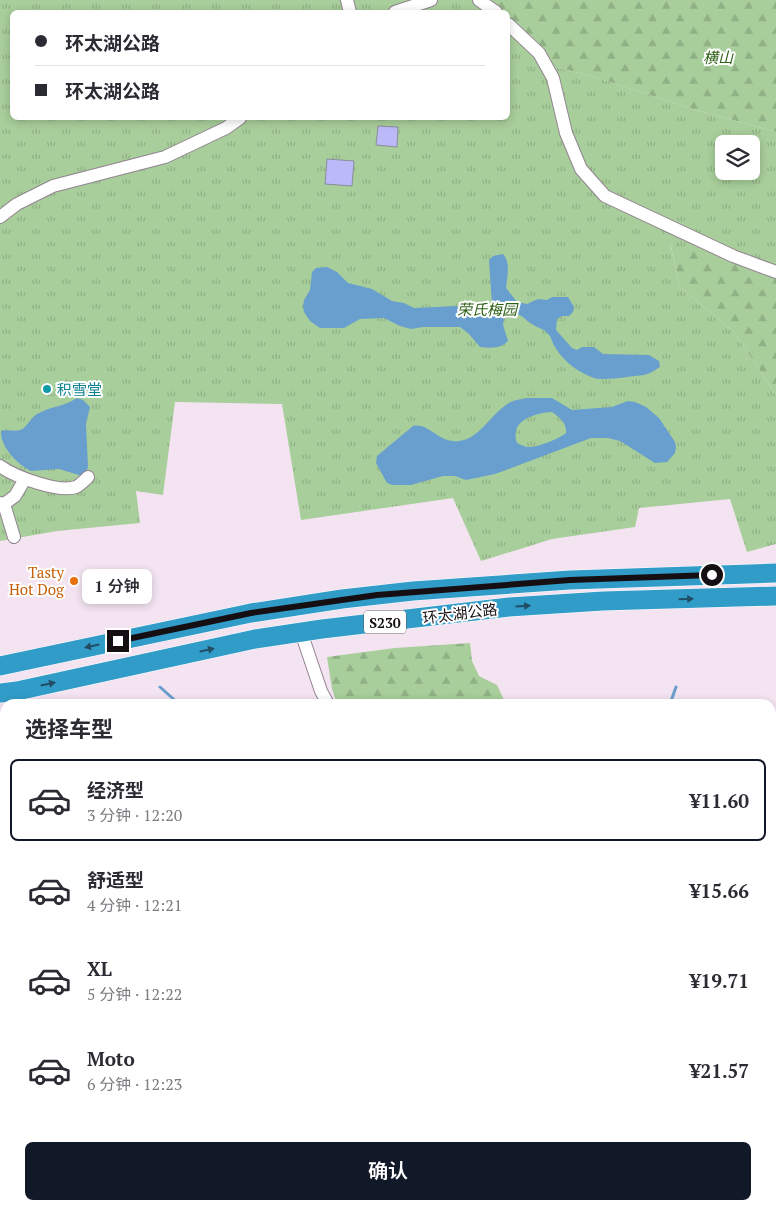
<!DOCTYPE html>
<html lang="zh">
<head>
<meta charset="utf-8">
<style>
	:root { --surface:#fff; --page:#f2f2f3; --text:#2b2b33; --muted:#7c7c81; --line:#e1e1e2; --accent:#111827 }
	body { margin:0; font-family:"PT Serif","Noto Sans SC",serif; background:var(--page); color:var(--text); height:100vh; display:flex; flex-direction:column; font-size:19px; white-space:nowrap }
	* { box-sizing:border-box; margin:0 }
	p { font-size:16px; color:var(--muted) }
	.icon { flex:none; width:28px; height:28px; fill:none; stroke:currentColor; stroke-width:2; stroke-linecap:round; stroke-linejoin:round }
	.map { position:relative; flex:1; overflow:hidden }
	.drawer { position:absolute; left:0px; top:699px; width:776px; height:511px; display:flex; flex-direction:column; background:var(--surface); border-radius:15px 15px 0 0; box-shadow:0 2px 8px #0003 }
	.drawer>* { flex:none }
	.top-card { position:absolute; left:10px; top:10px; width:500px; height:110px; border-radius:8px; box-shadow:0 2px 8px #0003; display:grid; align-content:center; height:110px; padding:0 25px; background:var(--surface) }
	.controls { position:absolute; left:715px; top:135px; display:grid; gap:10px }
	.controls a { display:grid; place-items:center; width:45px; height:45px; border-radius:8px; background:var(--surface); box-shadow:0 2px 8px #0003; font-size:25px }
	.end { position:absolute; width:22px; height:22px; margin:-11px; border:6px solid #150f14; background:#fff; box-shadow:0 0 0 2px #fff }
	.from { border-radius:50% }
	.bubble { position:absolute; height:35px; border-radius:8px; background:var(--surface); box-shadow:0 2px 8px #0003; font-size:16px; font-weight:600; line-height:35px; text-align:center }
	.top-card b { display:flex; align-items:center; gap:18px; height:48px; font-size:19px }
	.top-card b+b { border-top:1px solid var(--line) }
	.top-card i { width:12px; height:12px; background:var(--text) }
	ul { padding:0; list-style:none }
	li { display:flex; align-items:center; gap:15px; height:82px; margin:0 10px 8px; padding:0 15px; border:2px solid transparent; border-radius:8px }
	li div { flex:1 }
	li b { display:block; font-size:19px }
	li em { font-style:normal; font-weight:600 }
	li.selected { border-color:var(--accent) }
	li>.icon { width:45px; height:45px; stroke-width:1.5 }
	h2 { padding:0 25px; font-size:22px; line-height:60px }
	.cta { display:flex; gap:10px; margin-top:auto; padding:10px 25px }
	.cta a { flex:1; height:58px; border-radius:8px; background:var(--accent); color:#fff; font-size:20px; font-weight:600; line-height:58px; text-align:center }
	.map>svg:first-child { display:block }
	.forest { fill:url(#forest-firs) }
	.park { fill:url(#park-tufts); fill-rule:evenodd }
	.water { fill:#699fce; fill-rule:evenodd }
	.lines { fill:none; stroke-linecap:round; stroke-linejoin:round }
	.stream { stroke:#699fce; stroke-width:3 }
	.building { fill:#bcb9f9; stroke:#8c8c9d }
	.minor-casing { stroke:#928390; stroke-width:14 }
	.highway-casing { stroke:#fff; stroke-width:20 }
	.minor { stroke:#fff; stroke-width:12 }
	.highway { stroke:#329cc9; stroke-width:19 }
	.oneway { fill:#224e65 }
	.route { stroke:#150f14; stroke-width:6 }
	.culture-dot { fill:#0f9aa8; stroke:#fff; stroke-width:2 }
	.food-dot { fill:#e8710a; stroke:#fff; stroke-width:2 }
	.labels { text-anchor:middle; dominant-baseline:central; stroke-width:4; stroke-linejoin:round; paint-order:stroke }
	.shield { fill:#fff; stroke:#5b575a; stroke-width:1 }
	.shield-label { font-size:14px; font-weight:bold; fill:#150f14 }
	.park-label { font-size:15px; font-style:italic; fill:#2e6217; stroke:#fff }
	.culture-label { font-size:15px; fill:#0d838f; stroke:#fff; text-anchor:start }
	.food-label { font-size:15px; fill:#c56008; stroke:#fff; text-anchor:end }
	.street-label { font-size:15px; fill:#150f14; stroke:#fff }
</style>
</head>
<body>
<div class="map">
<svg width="776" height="1209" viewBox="0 0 776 1209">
	<defs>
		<pattern id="forest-firs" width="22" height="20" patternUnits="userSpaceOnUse" patternTransform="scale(1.25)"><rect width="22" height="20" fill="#a8ce9b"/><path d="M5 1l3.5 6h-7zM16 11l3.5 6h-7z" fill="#90b085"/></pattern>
		<pattern id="park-tufts" width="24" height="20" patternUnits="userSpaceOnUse" patternTransform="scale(1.25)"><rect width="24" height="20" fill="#a8ce9b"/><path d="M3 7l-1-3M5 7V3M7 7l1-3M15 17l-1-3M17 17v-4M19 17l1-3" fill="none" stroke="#90b085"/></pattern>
	</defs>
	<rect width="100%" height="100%" fill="#f4e4f2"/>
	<path class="forest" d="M478,0h298v132l-83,-23 -105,-34 -42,-10 -38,-33v-20h-23l-5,-4z
		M670,242l99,33 7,-1v121l-42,-63 -54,-45z
		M470,643l2,18 7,15 18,9 9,19h-169l-5,-15 -5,-32 68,-9z"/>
	<path class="park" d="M0,0h478l2,8 5,4h-473v106h496v-86l38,33 42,10 105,34 83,23v142l-7,1 -99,-32 10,44 54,45 42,63v149l-29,8 -17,-53 -91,9 -4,19 -83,12 -71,22 -28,-63 -152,22 -19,-116 -107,-2 -12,93 -27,-4 4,32 -83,8 -57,10zM724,144h27v27h-27z
		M5,845v207l-5,-13v-192z
		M65,1205h465l-1,4h-462z"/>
	<path class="water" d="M503,254c8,9 4,23 3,34l11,14 10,2 11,-5 9,1 5,-3h16l6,10 -1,5 -4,4h-7l-5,3 -1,11 16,18 5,2 5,-3h12l9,7 46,1 10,6 1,6 -10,6 -6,2c-11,1 -41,6 -50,3 -15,-5 -31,-17 -39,-31 -3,-4 -3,-10 -7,-13 -4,-5 -7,-5 -13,-8 -15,-8 -9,-13 -30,-12l-2,11 5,16c-8,8 -17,7 -28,6l-11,-13 -9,-7h-37l-12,2 -11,-3 -16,-8 -24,1 -16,9h-24l-10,-7 -6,-9 -1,-6 1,-6 6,-10 2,-18 4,-4 11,-1 10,5 11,11 24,6 20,12 12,2 10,5 42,-2 16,7h6c4,-6 7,-7 14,-8l-3,-45 4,-4z
		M77,398l6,2 7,7 -4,17 2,43 -2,5 -4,4 -23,-7 -28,2c-13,-6 -31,-24 -30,-40 6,-2 13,1 19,-1 7,-2 10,-12 17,-16 14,-8 26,-7 40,-16z
		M528,398h24l20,12 40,-3 16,-6 7,1 11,5 13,11 16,24 1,5 -1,6 -8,9 -12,1 -35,-22 -12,-3h-17l-96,36 -29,6 -11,-4h-12l-32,9h-19l-5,-2 -11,-20 1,-7 36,-30c18,-4 26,21 51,14 17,-5 27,-25 42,-35 6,-5 15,-6 22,-7zM552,412c8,6 15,11 14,21 -7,6 -28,14 -37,14 -4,0 -8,-2 -12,-4 -8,-22 17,-30 35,-31z
		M771,1037l5,5v83l-5,2z
		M309,1205h67l5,4h-72z
		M534,1205h84l-2,4h-82z"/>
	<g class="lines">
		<path class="stream" d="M160,687l19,17
			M670,704l6,-17"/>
	</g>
	<path class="building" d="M378,126l20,1 -1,20 -21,-2z
		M327,159l27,2 -2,25 -27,-2z"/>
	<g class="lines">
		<g class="minor-casing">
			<path id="minor" d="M347,0l3,12
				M479,0l17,12
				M395,12l36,-12
				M508,24l31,29 14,25 13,55 15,36 24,27 128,60 43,16
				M0,217l17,-13 36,-18 112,-29 61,-29 14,-10
				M0,466c15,11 59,27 76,21 4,-2 9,-7 12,-10
				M0,503l4,1 10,33
				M4,504l11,-8 10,-17
				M301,632l20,59 7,13
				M17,691l5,13
				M0,843l5,-2
				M0,1094l5,13
				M44,1205l1,4
				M679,1205l4,4
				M633,1209l4,-4"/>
		</g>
		<g class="highway-casing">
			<path id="highway" d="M0,666l251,-53 91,-14 71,-8 157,-11 206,-7
				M0,693l17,-2 238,-52 67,-10 187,-22 94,-6 173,-5"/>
		</g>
		<use href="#minor" class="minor"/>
		<use href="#highway" class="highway"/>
	</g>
	<defs><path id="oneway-solid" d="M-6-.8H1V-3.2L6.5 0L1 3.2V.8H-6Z" transform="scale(1.25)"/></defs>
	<g class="oneway">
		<use href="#oneway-solid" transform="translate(686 599) rotate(-2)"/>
		<use href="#oneway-solid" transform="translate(523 606) rotate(-4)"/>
		<use href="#oneway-solid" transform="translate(92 646) rotate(168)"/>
		<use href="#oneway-solid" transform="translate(207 650) rotate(-12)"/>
		<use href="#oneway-solid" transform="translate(48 684) rotate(-12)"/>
	</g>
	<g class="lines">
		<path class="route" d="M118,641l133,-28 126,-18 193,-15 142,-5"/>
	</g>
	<circle class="culture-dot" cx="47" cy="389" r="5"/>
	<circle class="food-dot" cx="74" cy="581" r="5"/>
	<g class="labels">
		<rect class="shield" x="364" y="610.5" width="42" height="23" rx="4"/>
		<g class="shield-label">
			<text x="385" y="622">S230</text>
		</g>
		<g class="park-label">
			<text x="718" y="57">横山</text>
			<text x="487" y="309">荣氏梅园</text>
		</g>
		<g class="culture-label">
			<text x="57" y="389">积雪堂</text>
		</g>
		<g class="food-label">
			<text x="64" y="572">Tasty<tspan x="64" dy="17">Hot Dog</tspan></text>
		</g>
		<g class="street-label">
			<text transform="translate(460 613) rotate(-7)">环太湖公路</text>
		</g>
	</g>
</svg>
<div class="controls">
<a><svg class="icon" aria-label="layers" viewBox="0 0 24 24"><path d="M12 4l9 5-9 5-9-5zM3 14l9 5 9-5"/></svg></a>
</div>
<i class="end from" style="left:712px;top:575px"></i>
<i class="end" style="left:118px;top:641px"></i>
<div class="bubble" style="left:82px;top:569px;width:70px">1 分钟</div>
<div class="top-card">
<b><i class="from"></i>环太湖公路</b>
<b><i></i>环太湖公路</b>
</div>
<section class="drawer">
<h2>选择车型</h2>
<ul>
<li class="selected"><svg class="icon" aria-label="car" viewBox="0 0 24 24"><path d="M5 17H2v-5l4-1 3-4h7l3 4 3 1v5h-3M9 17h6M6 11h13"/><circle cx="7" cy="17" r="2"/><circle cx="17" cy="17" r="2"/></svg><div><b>经济型</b><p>3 分钟 · 12:20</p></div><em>¥11.60</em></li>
<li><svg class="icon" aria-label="car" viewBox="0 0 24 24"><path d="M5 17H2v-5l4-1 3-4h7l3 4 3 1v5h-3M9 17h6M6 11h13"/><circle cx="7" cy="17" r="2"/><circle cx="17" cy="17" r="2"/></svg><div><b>舒适型</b><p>4 分钟 · 12:21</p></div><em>¥15.66</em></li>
<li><svg class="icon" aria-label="car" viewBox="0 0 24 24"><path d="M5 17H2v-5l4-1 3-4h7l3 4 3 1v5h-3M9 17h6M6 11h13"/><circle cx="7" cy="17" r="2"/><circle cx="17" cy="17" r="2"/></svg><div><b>XL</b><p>5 分钟 · 12:22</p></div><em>¥19.71</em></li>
<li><svg class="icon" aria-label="car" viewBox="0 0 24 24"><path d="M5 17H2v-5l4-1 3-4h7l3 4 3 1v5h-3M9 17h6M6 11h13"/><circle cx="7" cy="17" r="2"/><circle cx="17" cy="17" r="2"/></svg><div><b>Moto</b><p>6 分钟 · 12:23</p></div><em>¥21.57</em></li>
</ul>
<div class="cta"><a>确认</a></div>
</section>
</div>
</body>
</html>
